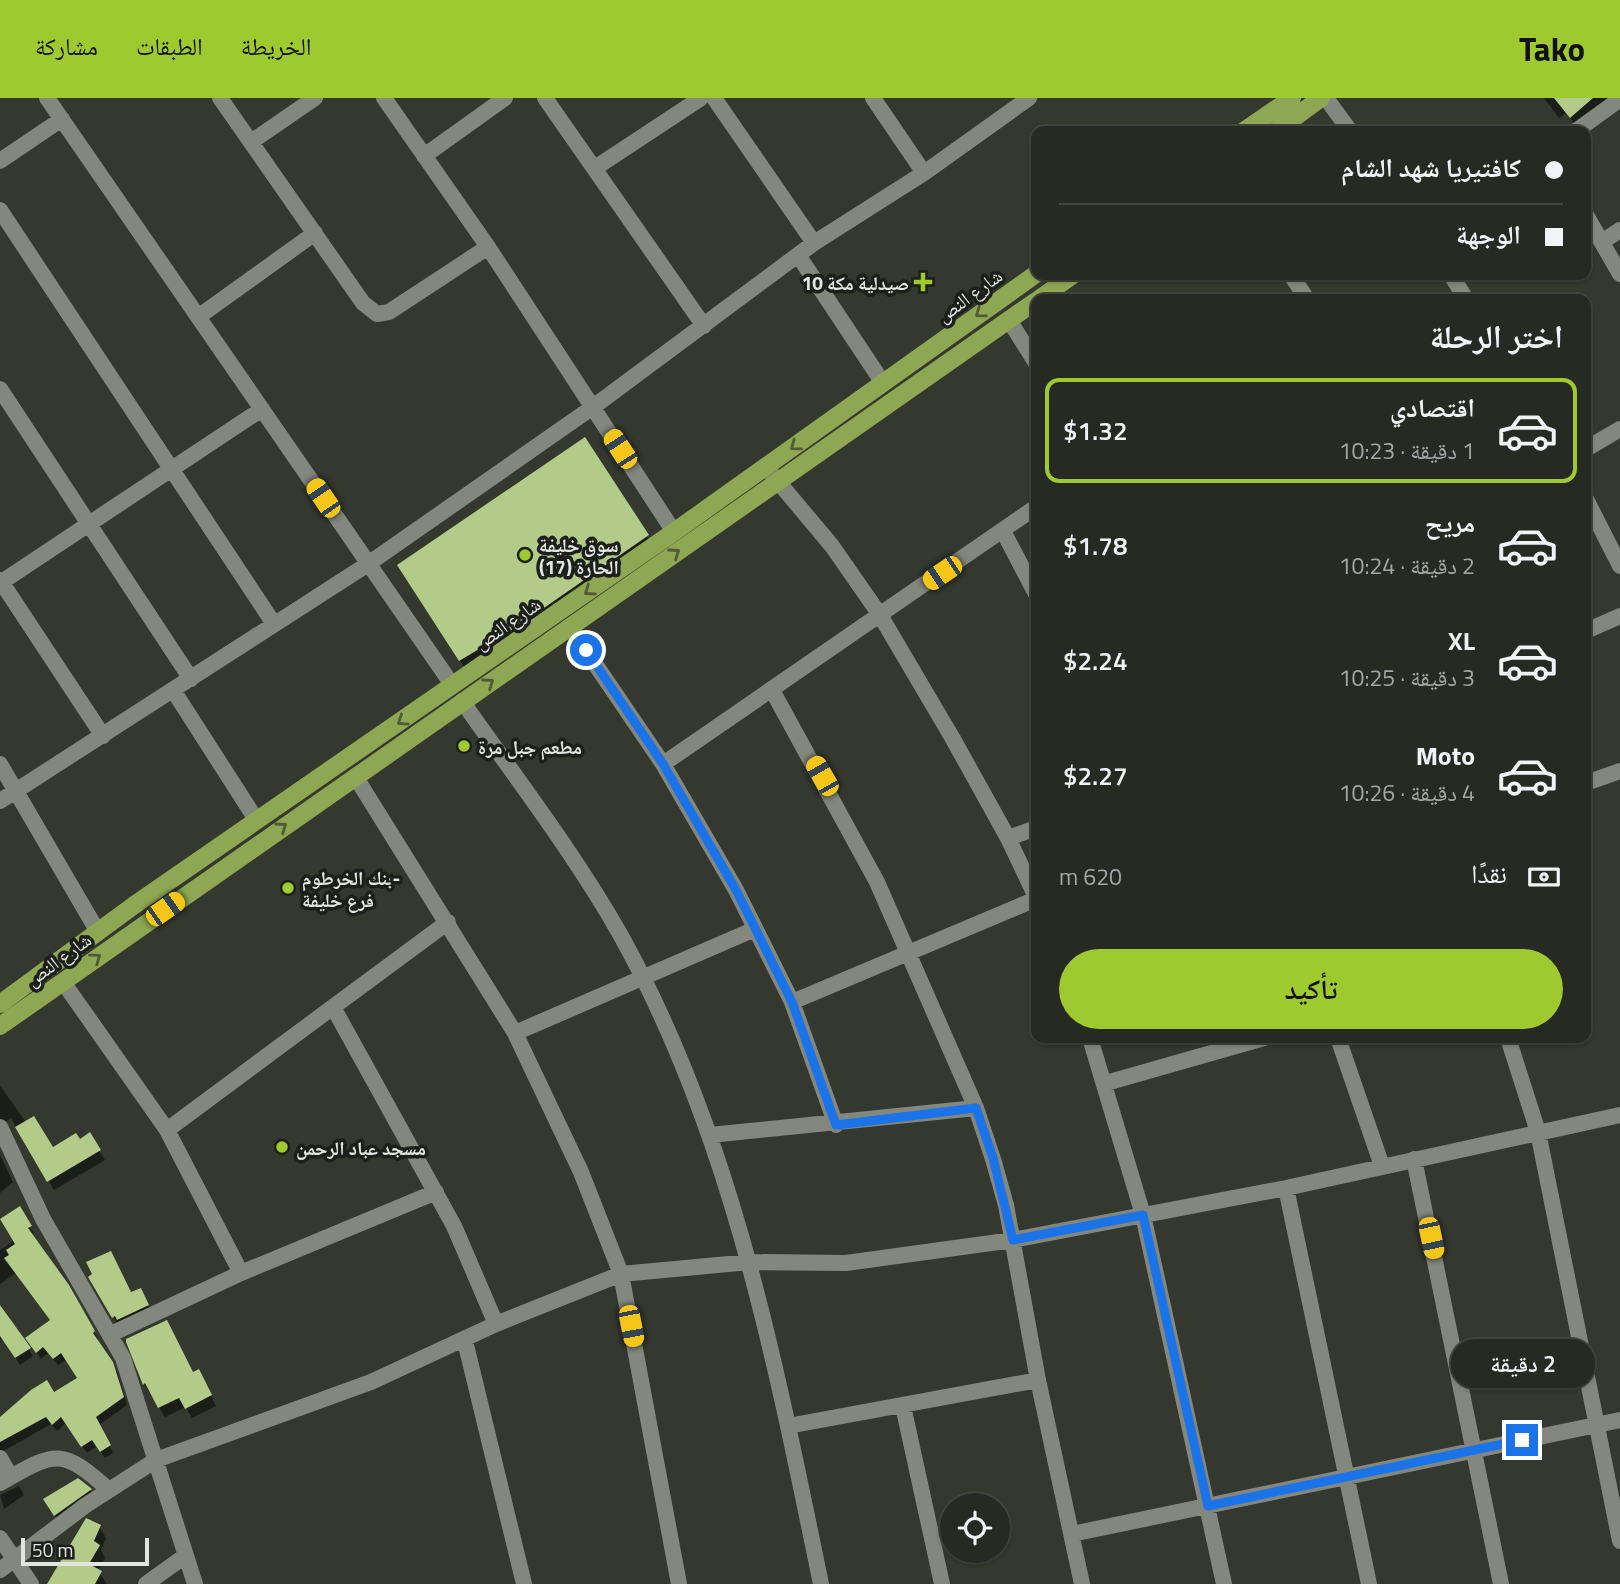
<!DOCTYPE html>
<html lang="ar">
<head>
<meta charset="utf-8">
<style>
	:root { --surface:#272a23; --page:#2f322b; --text:#f1f3f6; --muted:#a4a7a6; --line:#434641; --accent:#9eca2f }
	body { margin:0; font-family:"Titillium Web","Noto Naskh Arabic",sans-serif; background:var(--page); color:var(--text); direction:rtl; height:100vh; display:flex; flex-direction:column; font-size:26px; white-space:nowrap }
	* { box-sizing:border-box; margin:0 }
	p { font-size:23px; color:var(--muted) }
	.icon { flex:none; width:38px; height:38px; fill:none; stroke:currentColor; stroke-width:2; stroke-linecap:round; stroke-linejoin:round }
	.map { position:relative; flex:1; overflow:hidden; direction:ltr }
	.sheet { position:absolute; left:1031px; top:196px; width:560px; height:749px; display:flex; flex-direction:column; background:var(--surface); border-radius:14px; box-shadow:0 2px 5px #0004,0 0 0 2px var(--line); direction:rtl }
	.sheet>* { flex:none }
	.top-card { position:absolute; left:1031px; top:28px; width:560px; height:154px; border-radius:14px; box-shadow:0 2px 5px #0004,0 0 0 2px var(--line); direction:rtl; display:grid; align-content:center; height:154px; padding:0 28px; background:var(--surface) }
	.fabs { position:absolute; left:940px; top:1395px; display:grid; gap:14px }
	.fabs a { display:grid; place-items:center; width:70px; height:70px; border-radius:50%; background:var(--surface); box-shadow:0 2px 5px #0004,0 0 0 2px var(--line); font-size:35px }
	.scale { position:absolute; left:21px; bottom:18px; width:128px; box-sizing:border-box; padding-left:7px; border:4px solid #e3e5e0; border-top:0; font-size:19px; line-height:24px; white-space:nowrap; color:#e3e5e0; -webkit-text-stroke:5px #1d1f1a; paint-order:stroke }
	.end { position:absolute; width:32px; height:32px; margin:-16px; border:9px solid #1a73e8; background:#fff; box-shadow:0 0 0 4px #fff }
	.from { border-radius:50% }
	.bubble { position:absolute; height:49px; border-radius:24px; background:var(--surface); box-shadow:0 2px 5px #0004,0 0 0 2px var(--line); font-size:23px; font-weight:600; line-height:49px; text-align:center; direction:rtl }
	.car { position:absolute; width:21px; height:42px; margin:-21px -10px; border-radius:9px; box-shadow:0 0 5px 2px #0007; background:linear-gradient(#f5c518 24%,#345 0 40%,#f5c518 0 76%,#345 0 86%,#f5c518 0) }
	.top-card b { display:flex; align-items:center; gap:24px; height:66px; font-size:26px }
	.top-card b+b { border-top:2px solid var(--line) }
	.top-card i { width:18px; height:18px; background:var(--text) }
	ul { padding:0; list-style:none }
	li { display:flex; align-items:center; gap:21px; height:105px; margin:0 14px 10px; padding:0 14px; border:4px solid transparent; border-radius:14px }
	li div { flex:1 }
	li b { display:block; font-size:26px }
	li em { font-style:normal; font-weight:600 }
	li.active { border-color:var(--accent) }
	li>.icon { width:63px; height:63px; stroke-width:1.5 }
	h2 { padding:0 28px; font-size:32px; line-height:84px }
	.pay { display:flex; align-items:center; gap:18px; height:77px; padding:0 28px; font-size:26px }
	.pay p { margin-inline-start:auto }
	.button { display:flex; gap:14px; margin-top:auto; padding:14px 28px }
	.button a { flex:1; height:80px; border-radius:42px; background:var(--accent); color:#111; font-size:28px; font-weight:600; line-height:80px; text-align:center }
	header { display:flex; align-items:center; gap:42px; box-sizing:border-box; height:98px; padding:0 35px; background:var(--accent); color:#111 }
	header strong { font-size:33px }
	nav { display:flex; gap:38px; margin-inline-start:auto; font-size:24px }
	.map>svg:first-child { display:block }
	.shadow { fill:#0007 }
	.building { fill:#b3cb88 }
	.lines { fill:none; stroke-linecap:round; stroke-linejoin:round }
	.minor { stroke:#83877d; stroke-width:16 }
	.major { stroke:#8ea752; stroke-width:18 }
	.oneway { stroke:#505c33 }
	.route { stroke:#1a73e8; stroke-width:9 }
	.poi-dot { fill:#9eca2f; stroke:#1d1f1a; stroke-width:2.5 }
	.labels { text-anchor:middle; dominant-baseline:central; stroke-width:7; stroke-linejoin:round; paint-order:stroke }
	.poi-label { font-size:19px; font-weight:bold; fill:#e3e5e0; stroke:#1d1f1a; text-anchor:start }
	.street-label { font-size:19px; fill:#e3e5e0; stroke:#1d1f1a }
</style>
</head>
<body>
<header>
<strong>Tako</strong>
<nav><a>الخريطة</a><a>الطبقات</a><a>مشاركة</a></nav>
</header>
<div class="map">
<svg width="1620" height="1486" viewBox="0 0 1620 1486">
	<rect width="100%" height="100%" fill="#34382f"/>
	<path class="shadow" d="M1544,0h68l-36,27 -10,-12 -7,5z
		M585,342l72,113 -187,123 -61,-94z
		M0,988l26,36 26,27 38,-14 15,25 -51,30 -43,-72 -11,8z
		M0,1057l13,27 -13,11z
		M19,1111l15,24 -3,2 36,51 31,53 -2,2 21,31 10,33 -28,20 14,28 -8,5 -8,-12 -10,7 -21,-30 -9,8 -6,-7 -51,29v-34l79,-40 -13,-19 -8,5 -10,-12 -7,6 -9,-13 20,-25 -36,-48 -16,11v-34l15,-10z
		M91,1179l40,17 9,-4 11,21 -29,14 -3,-4 -2,2z
		M0,1206l33,52 -13,9 -17,-27 -3,2z
		M128,1242l76,41 12,25 -24,12 -6,-11 -21,10 -21,-33z
		M19,1388l5,9 -20,14 -4,-14z
		M90,1392l4,7 -35,25 -10,-15z
		M99,1428l7,12 -5,12 4,8 -7,13 9,13h-54z"/>
	<path class="building" d="M1554,0h39l-23,20z
		M585,339l64,98 -131,91 -59,35 -62,-96z
		M34,1018l19,31 23,-14 4,6 10,-7 11,18 -54,32 -32,-55z
		M20,1108l12,20 -4,2 41,57 26,46 -2,2 20,29 11,35 -28,20 15,28 -11,7 -8,-12 -11,7 -20,-30 -9,8 -6,-8 -46,25v-25l31,-27 16,-10 7,12 23,-14 -16,-25 -8,6 -10,-12 -7,6 -11,-15 25,-18 -46,-62 5,-3 -3,-5 9,-6 -15,-25z
		M111,1153l20,41 10,-4 8,17 -32,15 -2,-4 -3,2 -24,-41 4,-3 -6,-12z
		M0,1207l31,43 -16,10 -15,-22z
		M167,1222l26,52 6,-3 13,26 -27,14 -6,-11 -21,10 -13,-25 -2,2 -17,-43v-3z
		M78,1380l14,11 -38,27 -11,-17z
		M86,1420l15,7 -7,16 6,4 -11,19 13,7 -7,13h-48z"/>
	<g class="lines">
		<path class="minor" d="M47,0l406,588
			M220,0l143,205 14,11 12,-2 99,-65
			M384,0l104,149 186,285
			M545,0l159,228
			M714,0l100,145
			M873,0l51,75
			M1326,0l24,33
			M1576,33l44,-32
			M251,44l64,-44
			M424,58l81,-58
			M0,63l62,-42
			M595,70l106,-70
			M0,112l274,414
			M1586,117l34,59
			M1602,144l18,-12
			M798,157l85,128
			M1291,177l16,24
			M1451,177l15,24
			M198,219l117,-84
			M1009,222l27,43
			M0,291l191,290
			M1586,351l34,-20
			M770,374l62,74 48,69 73,124 55,99 28,59
			M1586,401l34,67
			M1003,433l33,63
			M0,482l103,156
			M0,485l262,-174
			M570,529l93,137 73,126 56,112 44,123
			M1586,533l34,-15
			M173,592l84,131
			M772,592l105,192 99,226 17,51 13,46 32,175 44,204
			M462,603c54,77 112,152 158,233 112,201 155,427 201,650
			M0,666l98,168
			M663,666l373,-257
			M355,678l160,257 66,139 40,102 58,310
			M1586,685l34,-12
			M0,703l368,-237 225,-157 221,-164 110,-70 105,-75
			M1008,740l28,-10
			M448,824l-115,85 121,219 42,98
			M63,884l104,148 74,143
			M792,904l244,-103
			M515,935l240,-104
			M1090,940l53,177 81,369
			M1338,940l44,128
			M1508,940l30,94 82,409
			M1106,985l158,-45
			M0,1029l43,92 80,139 72,226
			M167,1032l166,-123
			M710,1037l266,-27
			M1414,1061l87,425
			M1286,1090l83,396
			M111,1236l130,-61 195,-81
			M465,1243l59,243
			M903,1308l39,178
			M788,1328l250,-46
			M0,1360l11,19
			M0,1385c55,-31 60,-37 109,7
			M1072,1436l548,-114
			M0,1440l31,46
			M0,1472l86,-65 70,-45 215,-78 125,-58 125,-50 129,-12 96,1 167,-23 273,-52 334,-73
			M146,1486l39,-28"/>
		<path class="major" d="M1244,33l48,-33
			M1276,33l45,-33
			M1039,201l34,-24
			M0,906l133,-98 541,-374 362,-258
			M0,928l1036,-725"/>
	</g>
	<defs><path id="oneway-chevron" d="M-2-3.5L2.5 0L-2 3.5" fill="none" stroke-width="1.6" stroke-linecap="round" stroke-linejoin="round" transform="scale(1.75)"/></defs>
	<g class="oneway">
		<use href="#oneway-chevron" transform="translate(980 215) rotate(144)"/>
		<use href="#oneway-chevron" transform="translate(795 348) rotate(144)"/>
		<use href="#oneway-chevron" transform="translate(675 455) rotate(-35)"/>
		<use href="#oneway-chevron" transform="translate(589 493) rotate(145)"/>
		<use href="#oneway-chevron" transform="translate(489 585) rotate(-35)"/>
		<use href="#oneway-chevron" transform="translate(402 623) rotate(146)"/>
		<use href="#oneway-chevron" transform="translate(282 729) rotate(-35)"/>
		<use href="#oneway-chevron" transform="translate(96 860) rotate(-36)"/>
	</g>
	<g class="lines">
		<path class="route" d="M586,552l77,114 73,126 56,112 44,123 140,-17 17,50 20,82 130,-25 65,291 314,-66"/>
	</g>
	<g class="poi-dot">
		<path d="M919.5 173.5h7v7h7v7h-7v7h-7v-7h-7v-7h7z"/>
		<circle cx="525" cy="457" r="7"/>
		<circle cx="464" cy="648" r="7"/>
		<circle cx="288" cy="790" r="7"/>
		<circle cx="282" cy="1049" r="7"/>
	</g>
	<g class="labels">
		<g class="poi-label">
			<text x="909" y="184" text-anchor="end">صيدلية مكة 10</text>
			<text x="539" y="446">سوق خليفة<tspan x="539" dy="22">الحارة (17)</tspan></text>
			<text x="478" y="648">مطعم جبل مرة</text>
			<text x="302" y="779">بنك الخرطوم-<tspan x="302" dy="22">فرع خليفة</tspan></text>
			<text x="296" y="1049">مسجد عباد الرحمن</text>
		</g>
		<g class="street-label">
			<text transform="translate(969 197) rotate(-36)">شارع النص</text>
			<text transform="translate(507 525) rotate(-35)">شارع النص</text>
			<text transform="translate(58 861) rotate(-36)">شارع النص</text>
		</g>
	</g>
</svg>
<div class="fabs">
<a><svg class="icon" aria-label="locate" viewBox="0 0 24 24"><circle cx="12" cy="12" r="6"/><path d="M12 2v4M12 18v4M2 12h4M18 12h4"/></svg></a>
</div>
<div class="scale">50 m</div>
<i class="end from" style="left:586px;top:552px"></i>
<i class="end" style="left:1522px;top:1342px"></i>
<div class="bubble" style="left:1451px;top:1241px;width:144px">2 دقيقة</div>
<i class="car" style="left:620px;top:351px;rotate:327deg"></i>
<i class="car" style="left:323px;top:400px;rotate:326deg"></i>
<i class="car" style="left:942px;top:475px;rotate:236deg"></i>
<i class="car" style="left:822px;top:678px;rotate:330deg"></i>
<i class="car" style="left:165px;top:811px;rotate:55deg"></i>
<i class="car" style="left:1431px;top:1140px;rotate:168deg"></i>
<i class="car" style="left:631px;top:1228px;rotate:169deg"></i>
<div class="top-card">
<b><i class="from"></i>كافتيريا شهد الشام</b>
<b><i></i>الوجهة</b>
</div>
<section class="sheet">
<h2>اختر الرحلة</h2>
<ul>
<li class="active"><svg class="icon" aria-label="car" viewBox="0 0 24 24"><path d="M5 17H2v-5l4-1 3-4h7l3 4 3 1v5h-3M9 17h6M6 11h13"/><circle cx="7" cy="17" r="2"/><circle cx="17" cy="17" r="2"/></svg><div><b>اقتصادي</b><p>1 دقيقة · 10:23</p></div><em>$1.32</em></li>
<li><svg class="icon" aria-label="car" viewBox="0 0 24 24"><path d="M5 17H2v-5l4-1 3-4h7l3 4 3 1v5h-3M9 17h6M6 11h13"/><circle cx="7" cy="17" r="2"/><circle cx="17" cy="17" r="2"/></svg><div><b>مريح</b><p>2 دقيقة · 10:24</p></div><em>$1.78</em></li>
<li><svg class="icon" aria-label="car" viewBox="0 0 24 24"><path d="M5 17H2v-5l4-1 3-4h7l3 4 3 1v5h-3M9 17h6M6 11h13"/><circle cx="7" cy="17" r="2"/><circle cx="17" cy="17" r="2"/></svg><div><b>XL</b><p>3 دقيقة · 10:25</p></div><em>$2.24</em></li>
<li><svg class="icon" aria-label="car" viewBox="0 0 24 24"><path d="M5 17H2v-5l4-1 3-4h7l3 4 3 1v5h-3M9 17h6M6 11h13"/><circle cx="7" cy="17" r="2"/><circle cx="17" cy="17" r="2"/></svg><div><b>Moto</b><p>4 دقيقة · 10:26</p></div><em>$2.27</em></li>
</ul>
<div class="pay"><svg class="icon" aria-label="cash" viewBox="0 0 24 24"><path d="M3 7h18v10H3z"/><circle cx="12" cy="12" r="2"/></svg>نقدًا<p>620 m</p></div>
<div class="button"><a>تأكيد</a></div>
</section>
</div>
</body>
</html>
